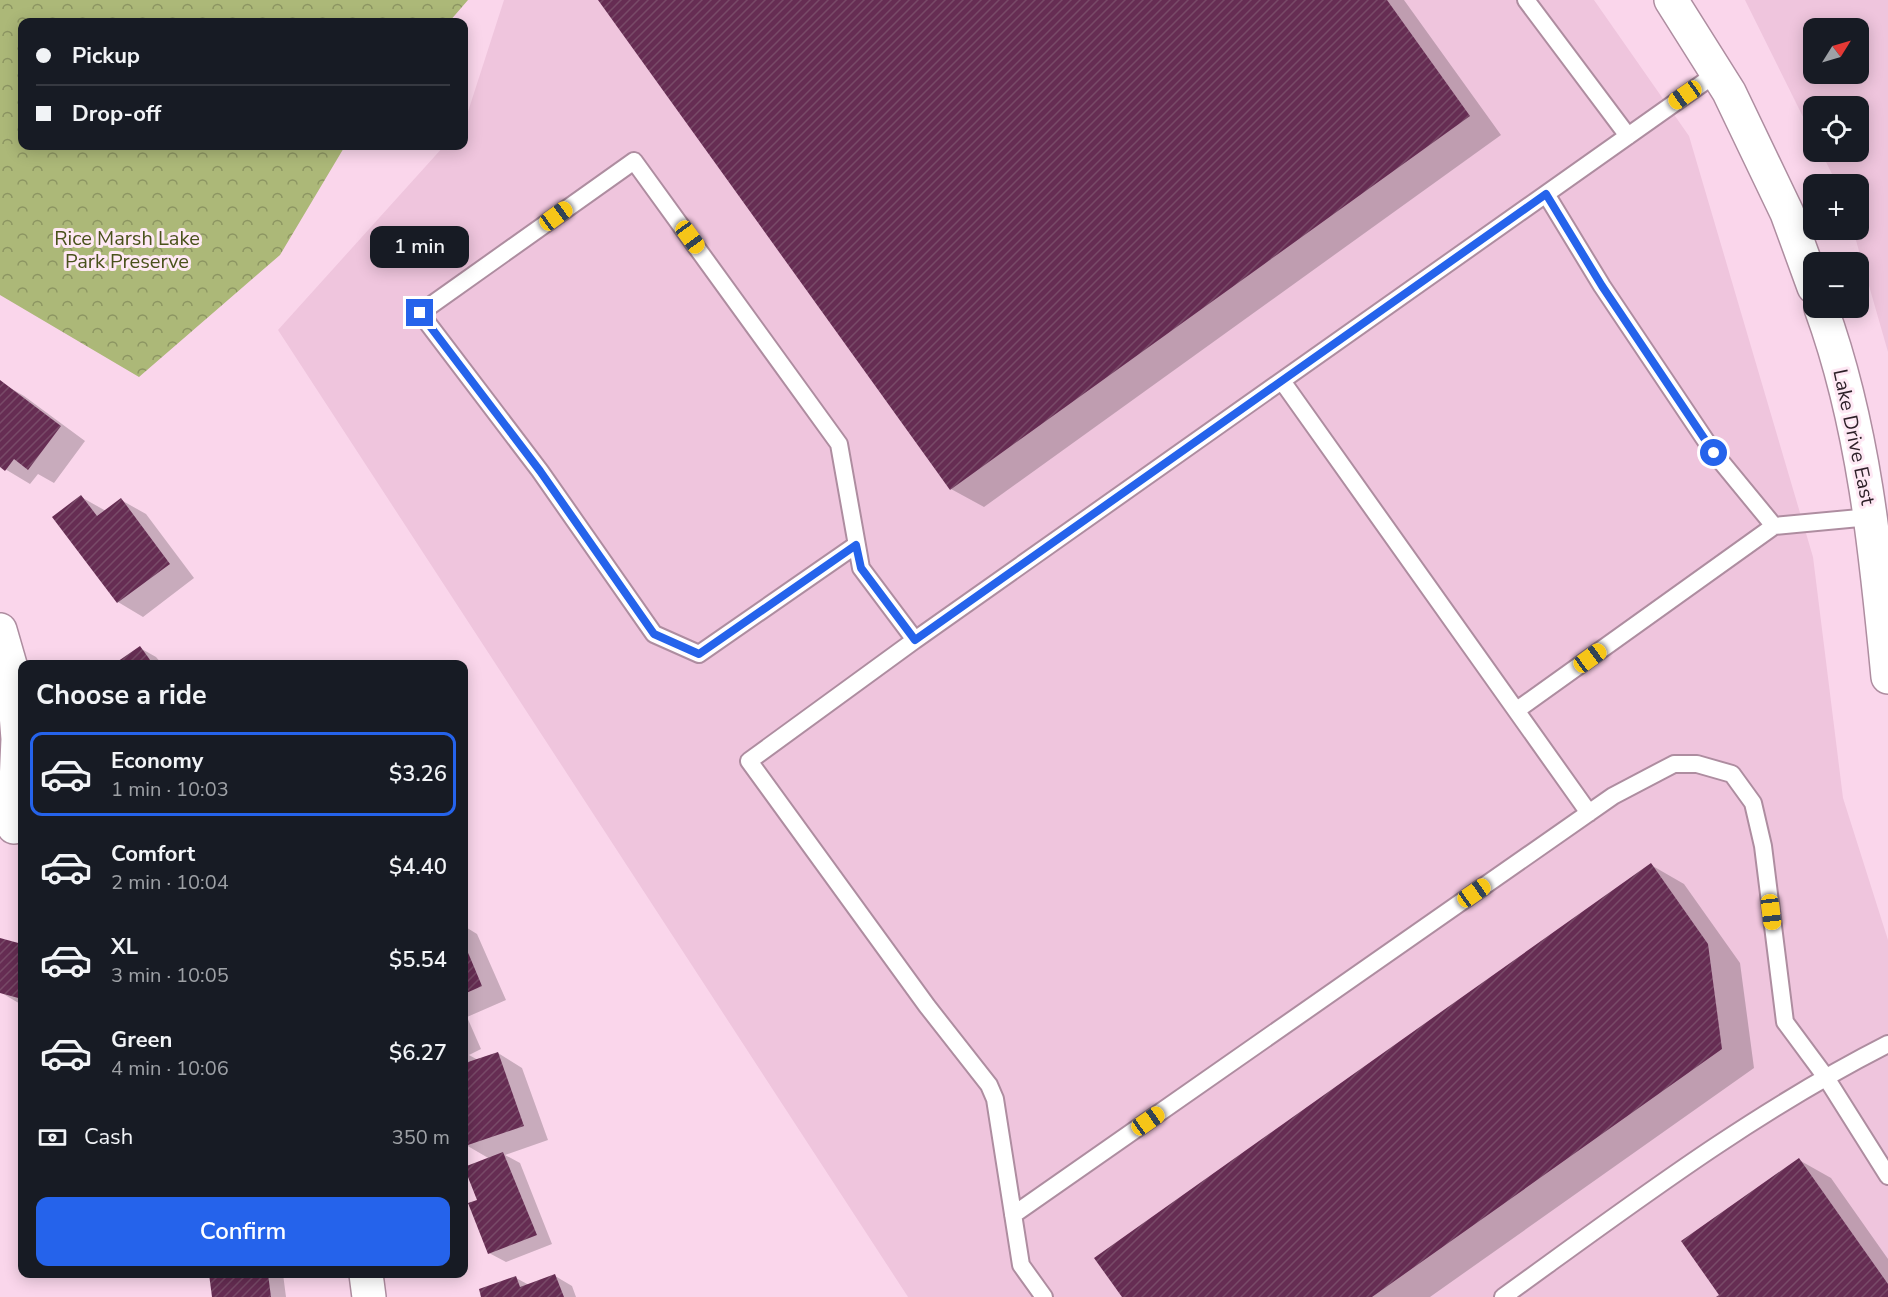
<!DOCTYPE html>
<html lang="en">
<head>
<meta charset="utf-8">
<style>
	:root { --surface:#171b24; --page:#20242c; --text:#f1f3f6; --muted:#9ea1a6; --line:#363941; --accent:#2563eb }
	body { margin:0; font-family:"Nunito Sans",sans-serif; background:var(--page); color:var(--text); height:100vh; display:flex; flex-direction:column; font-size:22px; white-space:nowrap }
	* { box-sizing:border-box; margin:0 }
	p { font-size:20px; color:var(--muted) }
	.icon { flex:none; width:33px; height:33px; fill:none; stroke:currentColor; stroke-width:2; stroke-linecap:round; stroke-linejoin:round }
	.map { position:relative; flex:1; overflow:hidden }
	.side { position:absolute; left:18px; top:660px; width:450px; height:618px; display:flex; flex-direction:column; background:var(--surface); border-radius:12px; box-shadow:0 3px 15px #0003 }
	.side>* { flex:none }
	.top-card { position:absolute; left:18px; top:18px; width:450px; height:132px; border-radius:12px; box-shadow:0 3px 15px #0003; display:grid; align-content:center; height:132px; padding:0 18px; background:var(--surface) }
	.needle { width:39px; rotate:53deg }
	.buttons { position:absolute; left:1803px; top:18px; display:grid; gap:12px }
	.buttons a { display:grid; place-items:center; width:66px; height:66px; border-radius:12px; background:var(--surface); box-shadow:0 3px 15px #0003; font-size:30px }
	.end { position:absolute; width:27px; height:27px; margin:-14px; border:8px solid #2563eb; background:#fff; box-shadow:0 0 0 3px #fff }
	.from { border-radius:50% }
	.bubble { position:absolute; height:42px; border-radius:12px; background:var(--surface); box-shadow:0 3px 15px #0003; font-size:20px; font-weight:600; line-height:42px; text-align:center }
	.car { position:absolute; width:18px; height:36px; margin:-18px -9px; border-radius:8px; box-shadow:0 0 4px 2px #0007; background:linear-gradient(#f5c518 24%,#345 0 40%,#f5c518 0 76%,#345 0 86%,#f5c518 0) }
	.top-card b { display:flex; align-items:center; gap:21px; height:57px; font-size:22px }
	.top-card b+b { border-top:2px solid var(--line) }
	.top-card i { width:15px; height:15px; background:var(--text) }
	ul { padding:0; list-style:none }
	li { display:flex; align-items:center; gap:18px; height:84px; margin:0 12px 9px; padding:0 6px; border:3px solid transparent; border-radius:12px }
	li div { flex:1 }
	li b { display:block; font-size:22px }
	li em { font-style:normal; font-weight:600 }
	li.current { border-color:var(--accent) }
	li>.icon { width:54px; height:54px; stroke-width:1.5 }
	h2 { padding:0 18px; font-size:27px; line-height:72px }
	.pay { display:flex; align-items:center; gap:15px; height:66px; padding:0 18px; font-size:22px }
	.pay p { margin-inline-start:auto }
	.cta { display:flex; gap:12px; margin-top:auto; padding:12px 18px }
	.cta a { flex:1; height:69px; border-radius:12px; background:var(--accent); color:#fff; font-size:24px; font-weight:600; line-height:69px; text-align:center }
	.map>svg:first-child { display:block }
	.built { fill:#efc5dd; fill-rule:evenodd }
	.park { fill:url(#park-crowns) }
	.shadow { fill:#0003 }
	.building { fill:url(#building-hatch) }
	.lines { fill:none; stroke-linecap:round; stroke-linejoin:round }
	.service-casing { stroke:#ae8da0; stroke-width:20 }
	.minor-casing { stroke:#ae8da0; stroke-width:36 }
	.tertiary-casing { stroke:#ae8da0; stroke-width:36 }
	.service { stroke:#fff; stroke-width:16 }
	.minor { stroke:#fff; stroke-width:33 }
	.tertiary { stroke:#fff; stroke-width:33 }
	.route { stroke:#2563eb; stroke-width:8 }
	.labels { text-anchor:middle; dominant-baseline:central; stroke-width:6; stroke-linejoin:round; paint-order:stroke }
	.park-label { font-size:20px; fill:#49511b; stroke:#fee8f4 }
	.street-label { font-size:20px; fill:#2d2028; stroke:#fee8f4 }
</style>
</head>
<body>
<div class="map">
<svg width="1888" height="1297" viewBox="0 0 1888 1297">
	<defs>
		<pattern id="park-crowns" width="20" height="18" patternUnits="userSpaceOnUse" patternTransform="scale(1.5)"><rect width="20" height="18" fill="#acb878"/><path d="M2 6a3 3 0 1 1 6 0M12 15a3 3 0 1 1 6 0" fill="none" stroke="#8c9562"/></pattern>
		<pattern id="building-hatch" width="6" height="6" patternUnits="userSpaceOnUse" patternTransform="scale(1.5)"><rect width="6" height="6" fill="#662d53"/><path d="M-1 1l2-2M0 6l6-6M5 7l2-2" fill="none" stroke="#784a68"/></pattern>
	</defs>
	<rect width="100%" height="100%" fill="#fad6eb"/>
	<path class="built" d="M504,0h1090l95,136 124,421 30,241 45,142v357h-980l-630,-967 166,-184h20v-22z
		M1745,0h143v352l-35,-122h5v-46h-21l-16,-32h37v-46h-44l-1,31zM1814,28h44v46h-44z"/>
	<path class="park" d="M0,0h468l-19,22h-427v124h323l-65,109 -141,122 -139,-82z"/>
	<path class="shadow" d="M600,0h804l97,135 -517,372 -33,-18z
		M0,382l24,14 61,45 -31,42 -16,-9 -8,10 -30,-18z
		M81,497l25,14 15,-11 25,14 48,64 -51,39 -25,-15 -64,-85z
		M140,648l16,9 6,7h-45z
		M196,661l7,3h-12z
		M1651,865l33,19 56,79 14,105 -324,229h-306z
		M464,926l13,8 29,66 -39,17 14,32 -12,6 9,5 20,-7 24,15 26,72 -43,15 15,8 32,81 -46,18 -17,-9 -10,-53 11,-41 -24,-14 -2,-7z
		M0,939l22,6v60l-22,-13z
		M1799,1160l32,18 57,81v38h-169z
		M211,1274h72l3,23h-72z
		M555,1276l17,10 4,11h-93l33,-19 13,7z"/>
	<path class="building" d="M598,0h789l83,116 -520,374z
		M0,380l61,46 -33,44 -14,-11 -9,12 -5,-4z
		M81,495l16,21 24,-18 49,66 -53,39 -65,-86z
		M140,646l13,18h-39z
		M1651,863l57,81 14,105 -350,248h-250l-28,-39z
		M0,938l22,6v55l-22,-6z
		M464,943l18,43 -18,8z
		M464,1049l4,13 30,-10 26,74 -59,20z
		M503,1152l34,83 -49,19 -20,-51 9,-3 -13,-33z
		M1799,1158l89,126v13h-172l3,-2 -38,-54z
		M209,1274h59l3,23h-59z
		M555,1274l9,23h-83l-2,-8 37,-13 4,11z"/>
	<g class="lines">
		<g class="service-casing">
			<path id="service" d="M1526,0l102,136
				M1546,194l56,92 112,167 60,73 96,-9
				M1282,381l307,432
				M856,545l-157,109 -45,-20 -114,-163 -120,-158 214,-152 205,283 22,124 54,72 802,-567
				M915,640l-166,121 178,245 62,79 6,14 26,166 23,32
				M1517,710l257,-184
				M1013,1215l600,-419 61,-32h23l35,10 21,29 10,43 22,176 40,54 63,100
				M1503,1297c125,-90 247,-183 385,-253"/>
		</g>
		<g class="minor-casing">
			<path id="minor" d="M0,630l13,45 5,64 -4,88
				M366,1274l3,23"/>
		</g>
		<g class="tertiary-casing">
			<path id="tertiary" d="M1671,0l58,92 58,121 27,74
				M1821,308c43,118 55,244 67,369"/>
		</g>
		<use href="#service" class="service"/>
		<use href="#minor" class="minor"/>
		<use href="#tertiary" class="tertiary"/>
	</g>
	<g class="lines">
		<path class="route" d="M420,313l120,158 114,163 45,20 157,-109 5,23 54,72 631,-446 56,92 112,167"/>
	</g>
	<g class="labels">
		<g class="park-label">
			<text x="127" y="238">Rice Marsh Lake<tspan x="127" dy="23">Park Preserve</tspan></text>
		</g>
		<g class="street-label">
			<text transform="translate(1854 437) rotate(78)">Lake Drive East</text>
		</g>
	</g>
</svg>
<div class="buttons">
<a><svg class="needle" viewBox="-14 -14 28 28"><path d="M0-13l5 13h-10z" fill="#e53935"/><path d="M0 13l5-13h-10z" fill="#9ea1a6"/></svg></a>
<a><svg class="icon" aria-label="locate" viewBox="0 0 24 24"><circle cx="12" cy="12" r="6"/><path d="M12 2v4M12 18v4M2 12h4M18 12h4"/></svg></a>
<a>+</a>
<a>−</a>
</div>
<i class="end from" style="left:1714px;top:453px"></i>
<i class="end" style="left:420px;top:313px"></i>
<div class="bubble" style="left:370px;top:226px;width:99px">1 min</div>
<i class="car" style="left:1685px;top:95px;rotate:235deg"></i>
<i class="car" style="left:556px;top:216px;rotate:54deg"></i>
<i class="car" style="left:690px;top:237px;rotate:144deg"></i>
<i class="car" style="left:1590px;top:658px;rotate:54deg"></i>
<i class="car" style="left:1474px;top:893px;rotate:55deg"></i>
<i class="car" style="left:1771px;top:912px;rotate:173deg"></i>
<i class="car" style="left:1148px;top:1121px;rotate:55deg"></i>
<div class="top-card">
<b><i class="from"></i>Pickup</b>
<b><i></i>Drop-off</b>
</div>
<section class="side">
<h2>Choose a ride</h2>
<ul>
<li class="current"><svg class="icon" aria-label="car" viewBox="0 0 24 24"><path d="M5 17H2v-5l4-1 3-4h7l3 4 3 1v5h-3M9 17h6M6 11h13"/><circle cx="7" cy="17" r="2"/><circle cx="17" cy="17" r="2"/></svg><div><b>Economy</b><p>1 min · 10:03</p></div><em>$3.26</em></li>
<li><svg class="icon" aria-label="car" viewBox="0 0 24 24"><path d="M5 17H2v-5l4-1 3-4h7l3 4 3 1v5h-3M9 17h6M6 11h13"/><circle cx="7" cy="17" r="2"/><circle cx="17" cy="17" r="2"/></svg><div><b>Comfort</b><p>2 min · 10:04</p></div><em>$4.40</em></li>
<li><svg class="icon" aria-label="car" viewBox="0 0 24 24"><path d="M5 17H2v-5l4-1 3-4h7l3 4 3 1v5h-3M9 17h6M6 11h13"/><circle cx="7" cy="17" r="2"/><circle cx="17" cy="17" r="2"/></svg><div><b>XL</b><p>3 min · 10:05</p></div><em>$5.54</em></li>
<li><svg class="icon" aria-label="car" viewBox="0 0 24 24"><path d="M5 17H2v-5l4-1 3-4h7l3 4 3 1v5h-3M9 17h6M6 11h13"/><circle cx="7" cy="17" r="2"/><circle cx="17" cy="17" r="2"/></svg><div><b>Green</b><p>4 min · 10:06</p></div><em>$6.27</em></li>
</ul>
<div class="pay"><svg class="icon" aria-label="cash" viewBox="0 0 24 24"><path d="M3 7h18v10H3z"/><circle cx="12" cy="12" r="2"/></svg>Cash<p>350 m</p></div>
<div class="cta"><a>Confirm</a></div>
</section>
</div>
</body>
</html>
